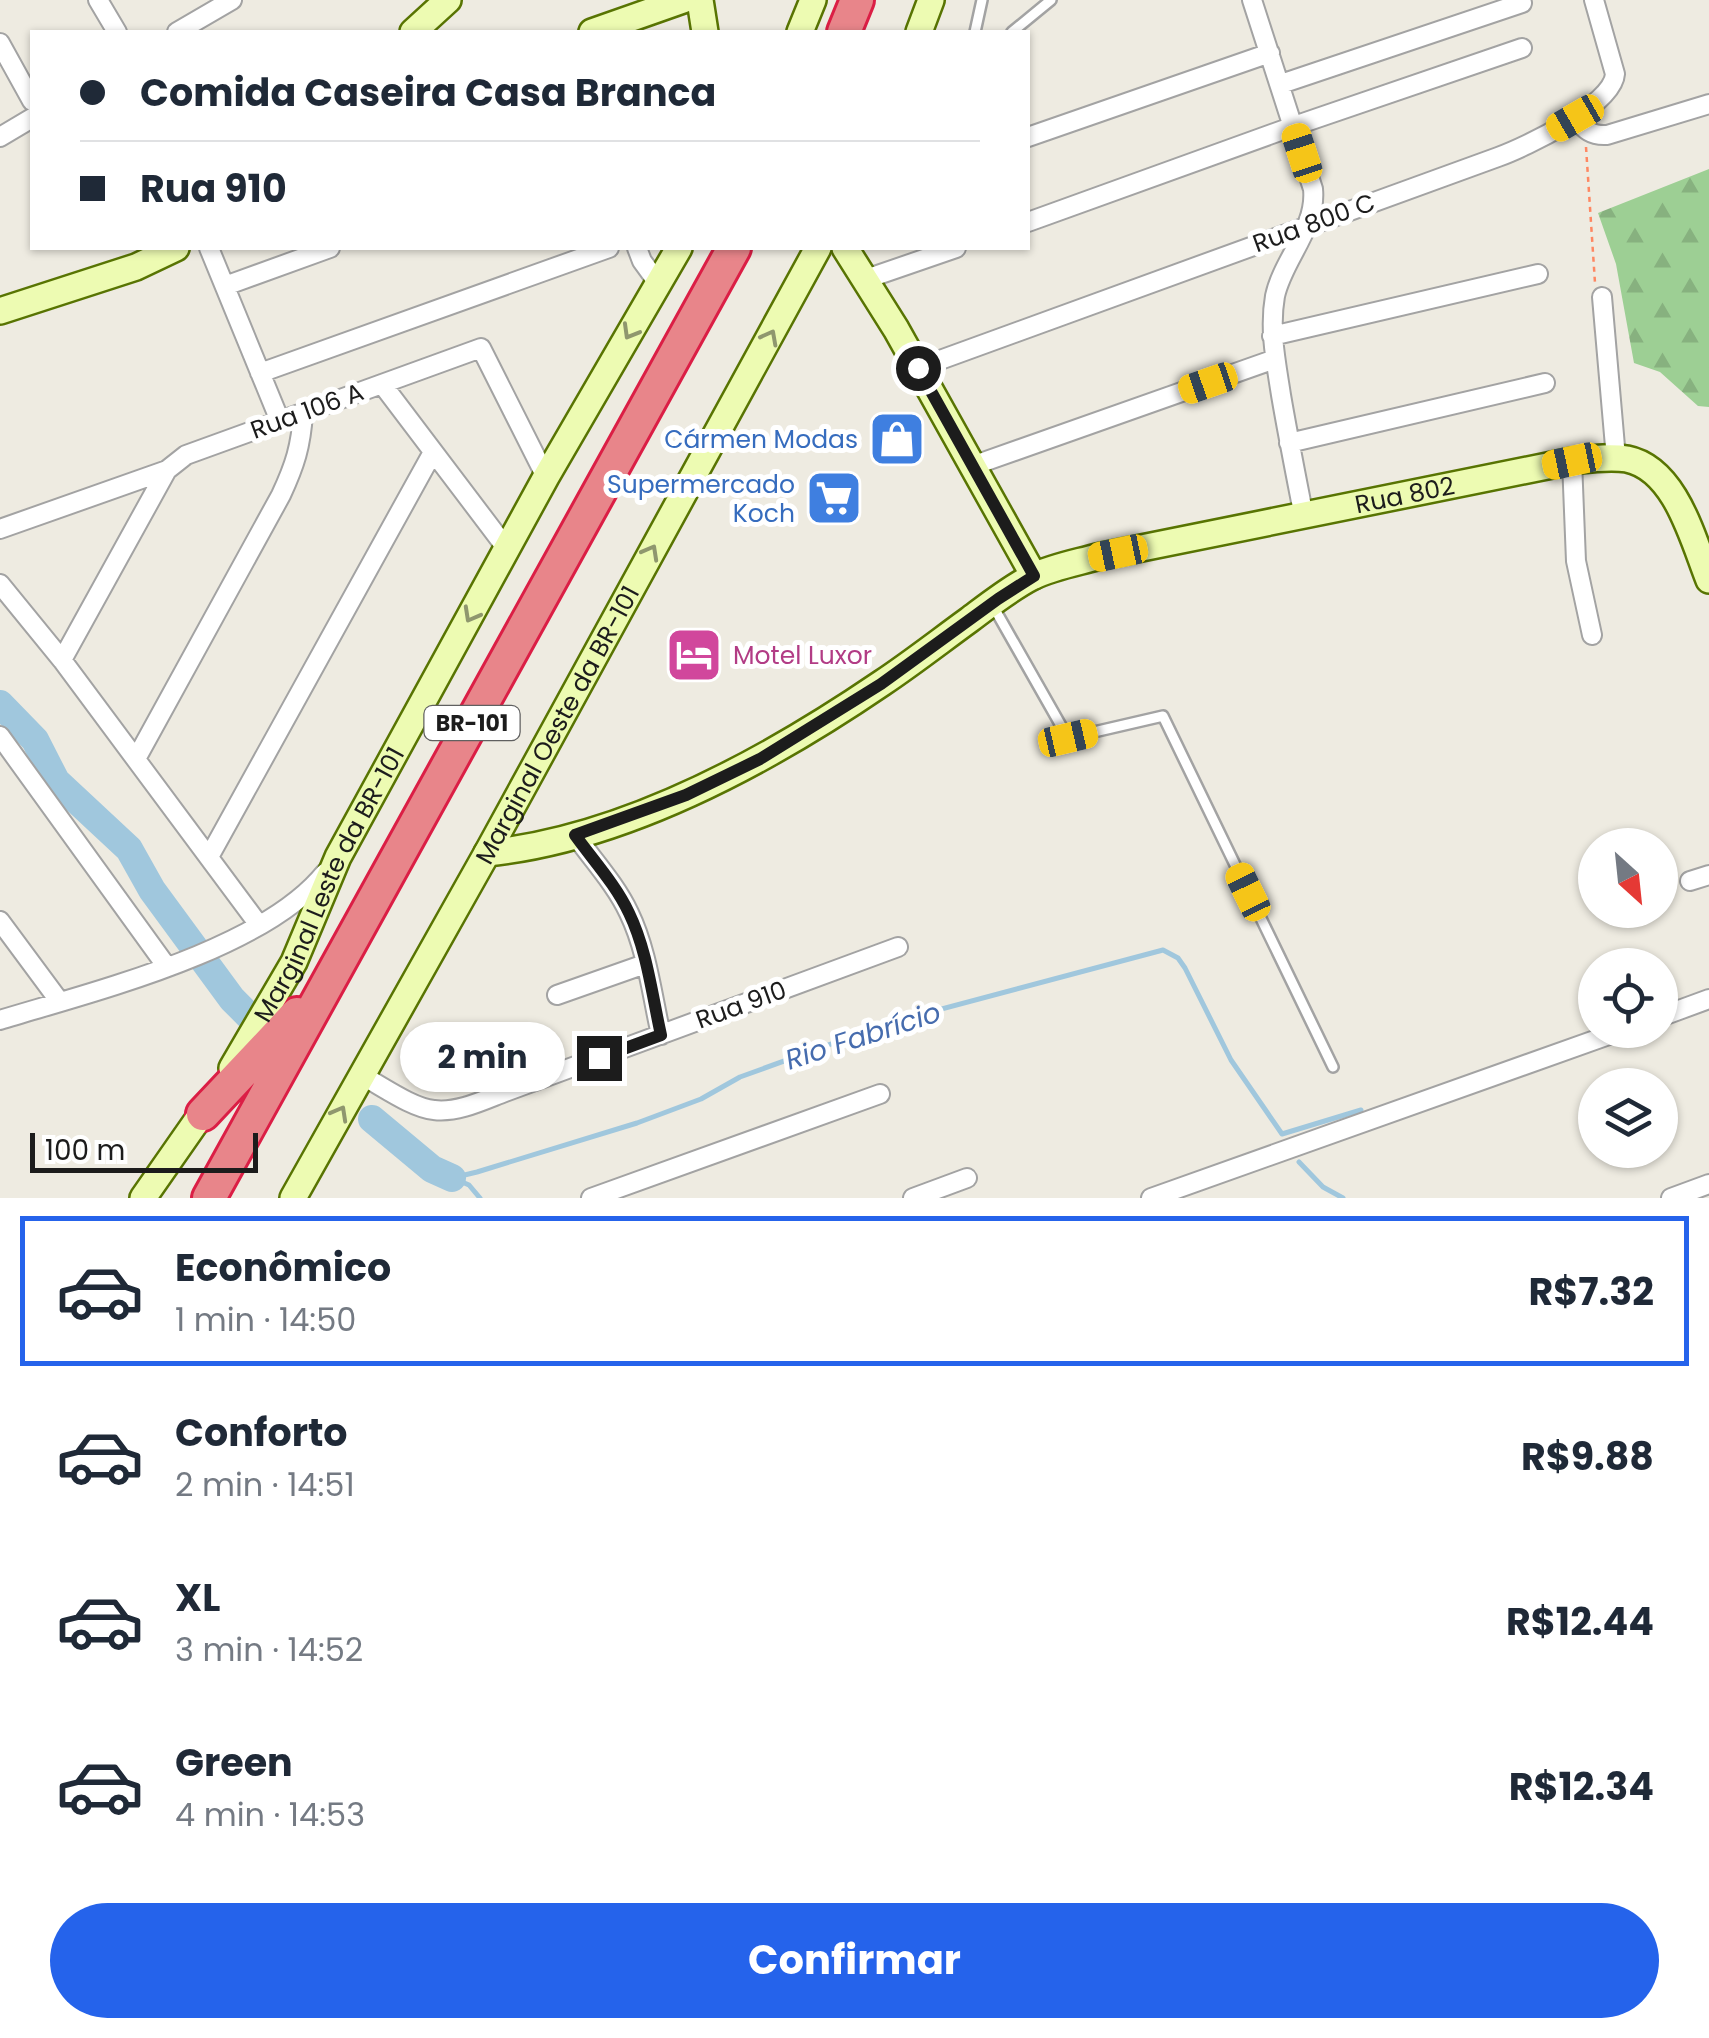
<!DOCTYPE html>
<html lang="pt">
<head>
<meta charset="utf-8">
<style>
	:root { --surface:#fff; --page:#f6f6f7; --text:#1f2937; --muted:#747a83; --line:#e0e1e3; --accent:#2563eb }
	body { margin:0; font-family:Poppins,sans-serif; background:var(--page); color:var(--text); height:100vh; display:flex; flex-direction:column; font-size:38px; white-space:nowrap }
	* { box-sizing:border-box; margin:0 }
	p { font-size:32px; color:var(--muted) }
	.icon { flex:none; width:55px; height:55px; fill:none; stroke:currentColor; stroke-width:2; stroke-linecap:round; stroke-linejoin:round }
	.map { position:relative; height:1198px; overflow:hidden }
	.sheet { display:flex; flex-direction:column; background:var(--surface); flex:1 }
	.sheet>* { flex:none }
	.guide { position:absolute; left:30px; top:30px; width:1000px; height:220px; border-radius:0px; box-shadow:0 2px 8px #0004; display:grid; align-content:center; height:220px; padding:0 50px; background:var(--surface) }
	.needle { width:65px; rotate:153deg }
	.buttons { position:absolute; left:1578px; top:828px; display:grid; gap:20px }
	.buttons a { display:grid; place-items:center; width:100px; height:100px; border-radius:50%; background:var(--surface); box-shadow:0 2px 8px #0004; font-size:50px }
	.scale { position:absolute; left:30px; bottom:25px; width:228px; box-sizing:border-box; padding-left:10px; border:5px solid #1c1c1c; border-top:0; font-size:28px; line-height:35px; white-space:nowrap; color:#1c1c1c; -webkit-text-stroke:8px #fff; paint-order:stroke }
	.end { position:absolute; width:45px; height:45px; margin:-22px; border:12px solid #1c1c1c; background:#fff; box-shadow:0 0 0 5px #fff }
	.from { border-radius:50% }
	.bubble { position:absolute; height:70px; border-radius:35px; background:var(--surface); box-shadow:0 2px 8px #0004; font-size:32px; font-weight:700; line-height:70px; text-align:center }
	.car { position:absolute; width:30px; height:60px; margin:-30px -15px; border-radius:12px; box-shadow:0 0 8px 2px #0007; background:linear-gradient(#f5c518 24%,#345 0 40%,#f5c518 0 76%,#345 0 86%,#f5c518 0) }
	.guide b { display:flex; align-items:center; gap:35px; height:95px; font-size:38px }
	.guide b+b { border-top:2px solid var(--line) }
	.guide i { width:25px; height:25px; background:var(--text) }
	ul { padding:18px 0 0; list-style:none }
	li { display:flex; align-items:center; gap:30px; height:150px; margin:0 20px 15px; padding:0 30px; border:5px solid transparent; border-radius:0px }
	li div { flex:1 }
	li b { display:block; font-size:38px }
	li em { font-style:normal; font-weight:700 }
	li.current { border-color:var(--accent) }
	li>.icon { width:90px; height:90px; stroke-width:1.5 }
	.action { display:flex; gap:20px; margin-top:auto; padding:20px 50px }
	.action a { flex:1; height:115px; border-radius:60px; background:var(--accent); color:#fff; font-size:40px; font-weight:700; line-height:115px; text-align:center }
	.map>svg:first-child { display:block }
	.forest { fill:url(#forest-firs) }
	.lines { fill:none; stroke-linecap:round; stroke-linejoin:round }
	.stream { stroke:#a0c7dd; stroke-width:5 }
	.river { stroke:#a0c7dd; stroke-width:28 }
	.lane-casing { stroke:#a3a3a3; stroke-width:14 }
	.street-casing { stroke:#a3a3a3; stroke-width:22 }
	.secondary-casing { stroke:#587402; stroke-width:30 }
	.highway-casing { stroke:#db1e45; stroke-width:38 }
	.path { stroke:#fe8762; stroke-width:2.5; stroke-dasharray:5 5; stroke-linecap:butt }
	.lane { stroke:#fff; stroke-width:9 }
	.street { stroke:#fff; stroke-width:18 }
	.secondary { stroke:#edfbb2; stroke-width:25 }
	.highway { stroke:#e8858a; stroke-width:32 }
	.oneway { stroke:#8f976e }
	.route { stroke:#1c1c1c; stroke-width:12 }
	.labels { text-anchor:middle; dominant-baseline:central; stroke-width:10; stroke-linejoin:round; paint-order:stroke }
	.shield { fill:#fff; stroke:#606060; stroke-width:2.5 }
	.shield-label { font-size:22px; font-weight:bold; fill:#1c1c1c }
	.street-label { font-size:25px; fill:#1c1c1c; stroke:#fff }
	.shop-label { font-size:25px; fill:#366cbe; stroke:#fff; text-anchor:end }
	.hotel-label { font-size:25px; fill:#b23c85; stroke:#fff; text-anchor:start }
	.water-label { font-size:28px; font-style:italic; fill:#466cae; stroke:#fff }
</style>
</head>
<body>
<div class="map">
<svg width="1709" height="1198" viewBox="0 0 1709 1198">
	<defs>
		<pattern id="forest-firs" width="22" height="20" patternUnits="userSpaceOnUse" patternTransform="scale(2.5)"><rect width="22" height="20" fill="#9dcf94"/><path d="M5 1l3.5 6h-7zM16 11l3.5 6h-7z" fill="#87b17f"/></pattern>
	</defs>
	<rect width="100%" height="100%" fill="#eeebe1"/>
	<path class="forest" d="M1709,169v238l-11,-1 -38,-34 -26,-9 -18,-99 -18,-51z"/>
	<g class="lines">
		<path class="stream" d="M1660,1005l14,-5
			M1299,1162l24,25 20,11
			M452,1178l25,-6 160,-49 64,-24 39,-22 149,-54 274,-73 15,8 7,10 46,92 51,74 79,-24
			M455,1179l14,6 11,13"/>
		<path class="river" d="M0,704l35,36 21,41 73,68 23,41 80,109 16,16
			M372,1119l60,50 20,9"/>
		<g class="lane-casing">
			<path id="lane" d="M975,32l7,-32
				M1012,32l39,-32
				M993,606l75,132 95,-22 170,351"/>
		</g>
		<g class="street-casing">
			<path id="street" d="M98,0l19,32
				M1252,0l61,189c4,39 -30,70 -38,107 -6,34 1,66 6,99 7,41 15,81 23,122
				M177,32l55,-32
				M0,43l32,58
				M1281,84l241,-81
				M1575,118c10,12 16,18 32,17l102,-31
				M0,137l32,-19
				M1028,137l242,-84
				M1028,222l266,-96 228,-78
				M209,248l71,173
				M637,248l5,13 16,22
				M866,279l90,-31
				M225,286l105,-38
				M1602,297l14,161
				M1272,336l266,-62
				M918,368l580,-211c28,-10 115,-52 117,-83l-21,-74
				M260,373l349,-125
				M382,384l125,165
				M1289,443l256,-60
				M1572,461l4,100 16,74
				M972,466l303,-107
				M0,529l167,-59 19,-15 295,-107 65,129
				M0,584l62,76 197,265
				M62,660l105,-190
				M0,736l167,231
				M136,759l145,-264c14,-30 20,-49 22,-82
				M575,835c18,25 41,50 54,78 18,37 23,82 32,122
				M209,857l224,-405
				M1690,881l19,-6
				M0,921l60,81
				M557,995l88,-31
				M1660,1017l49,-18
				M0,1020c95,-29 263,-70 325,-147
				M361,1075c21,11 51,33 73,35 24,3 50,-10 71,-18l393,-145
				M591,1198l289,-104
				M913,1198l54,-20
				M1151,1198l472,-168
				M1671,1198l38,-14"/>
		</g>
		<g class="secondary-casing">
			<g id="secondary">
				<path d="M700,0l5,32"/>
				<path d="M413,32l35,-32"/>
				<path d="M592,32l91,-32"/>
				<path d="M800,32l13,-32"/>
				<path d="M919,32l12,-32"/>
				<path d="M845,248l51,81 138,247"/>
				<path d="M0,311l136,-44 40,-19"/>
				<path id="s1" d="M487,853c138,-14 282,-93 395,-170 30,-20 58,-42 87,-63 20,-15 40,-31 63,-43 20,-10 43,-14 65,-20l475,-96c18,-2 37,-5 55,-2 49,10 66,81 82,121"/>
				<path id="s2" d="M232,1068l62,-106 44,-105 208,-380 133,-229"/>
				<path d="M143,1198l67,-96"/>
				<path id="s3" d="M293,1198l194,-345 331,-605"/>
			</g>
		</g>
		<g class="highway-casing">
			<path id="highway" d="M844,32l13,-32
				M203,1114l94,-100
				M209,1198l525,-950"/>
		</g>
		<path class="path" d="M1586,147l9,136"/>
		<use href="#lane" class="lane"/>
		<use href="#street" class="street"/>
		<use href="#secondary" class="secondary"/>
		<use href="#highway" class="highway"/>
	</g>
	<defs><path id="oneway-chevron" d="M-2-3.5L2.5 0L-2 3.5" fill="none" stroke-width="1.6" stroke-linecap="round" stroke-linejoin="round" transform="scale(2.5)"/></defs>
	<g class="oneway">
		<use href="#oneway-chevron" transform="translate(630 332) rotate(120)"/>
		<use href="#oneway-chevron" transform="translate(770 337) rotate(-62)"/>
		<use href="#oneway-chevron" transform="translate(651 552) rotate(-61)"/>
		<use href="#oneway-chevron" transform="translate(471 615) rotate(119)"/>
		<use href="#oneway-chevron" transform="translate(340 1113) rotate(-61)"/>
	</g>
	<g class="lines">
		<path class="route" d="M599,1058l62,-23c-9,-40 -14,-85 -32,-122 -13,-28 -36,-53 -54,-78l111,-40 74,-36 121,-75 117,-85 36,-23 -116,-208"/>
	</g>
	<defs>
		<g id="shop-square" transform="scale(2.875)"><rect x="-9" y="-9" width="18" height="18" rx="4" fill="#3f7fe0" stroke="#fff"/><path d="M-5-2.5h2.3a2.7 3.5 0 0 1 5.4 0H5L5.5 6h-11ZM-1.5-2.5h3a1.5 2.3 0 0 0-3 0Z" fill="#fff"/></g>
		<g id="supermarket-square" transform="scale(2.875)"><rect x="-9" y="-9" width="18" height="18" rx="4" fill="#3f7fe0" stroke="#fff"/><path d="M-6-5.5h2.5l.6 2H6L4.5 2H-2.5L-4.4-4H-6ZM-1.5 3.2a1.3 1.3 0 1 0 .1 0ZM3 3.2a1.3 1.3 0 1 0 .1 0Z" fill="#fff"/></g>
		<g id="hotel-square" transform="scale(2.875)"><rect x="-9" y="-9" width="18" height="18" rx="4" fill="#d1479c" stroke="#fff"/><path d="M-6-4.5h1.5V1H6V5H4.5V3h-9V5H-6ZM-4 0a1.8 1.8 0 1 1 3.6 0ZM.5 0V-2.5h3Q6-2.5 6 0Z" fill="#fff"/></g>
	</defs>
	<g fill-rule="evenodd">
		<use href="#shop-square" x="897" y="439"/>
		<use href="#supermarket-square" x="834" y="498"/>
		<use href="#hotel-square" x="694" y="655"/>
	</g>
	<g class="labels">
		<rect class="shield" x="424.5" y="706" width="95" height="34" rx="8"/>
		<g class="shield-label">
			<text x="472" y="723">BR-101</text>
		</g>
		<g class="street-label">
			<text transform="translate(1314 223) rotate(-20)">Rua 800 C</text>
			<text transform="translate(307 411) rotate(-20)">Rua 106 A</text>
			<text stroke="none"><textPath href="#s1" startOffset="1000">Rua 802</textPath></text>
			<text stroke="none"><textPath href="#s3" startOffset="542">Marginal Oeste da BR-101</textPath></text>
			<text stroke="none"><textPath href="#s2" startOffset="208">Marginal Leste da BR-101</textPath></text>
			<text transform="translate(741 1005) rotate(-20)">Rua 910</text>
		</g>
		<g class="shop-label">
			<text x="858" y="439">Cármen Modas</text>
			<text x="795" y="484">Supermercado<tspan x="795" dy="29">Koch</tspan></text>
		</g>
		<g class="hotel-label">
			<text x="733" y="655">Motel Luxor</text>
		</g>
		<g class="water-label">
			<text transform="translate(863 1036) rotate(-18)">Rio Fabrício</text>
		</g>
	</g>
</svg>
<div class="buttons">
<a><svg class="needle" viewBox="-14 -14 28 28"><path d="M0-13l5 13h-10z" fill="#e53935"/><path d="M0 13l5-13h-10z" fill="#747a83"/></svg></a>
<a><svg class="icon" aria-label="locate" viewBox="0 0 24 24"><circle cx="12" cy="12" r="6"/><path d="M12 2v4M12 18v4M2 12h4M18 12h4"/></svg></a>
<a><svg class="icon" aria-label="layers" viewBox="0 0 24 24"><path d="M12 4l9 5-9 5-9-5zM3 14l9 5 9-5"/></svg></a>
</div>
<div class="scale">100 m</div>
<i class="end from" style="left:918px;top:368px"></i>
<i class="end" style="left:599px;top:1058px"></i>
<div class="bubble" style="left:400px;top:1022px;width:165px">2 min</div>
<i class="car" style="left:1575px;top:118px;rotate:240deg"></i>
<i class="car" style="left:1302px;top:153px;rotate:342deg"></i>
<i class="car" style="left:1208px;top:383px;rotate:251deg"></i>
<i class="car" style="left:1572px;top:461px;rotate:258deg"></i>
<i class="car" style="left:1118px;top:553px;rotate:258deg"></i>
<i class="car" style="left:1068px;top:738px;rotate:77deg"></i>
<i class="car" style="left:1248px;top:892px;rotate:334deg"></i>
<div class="guide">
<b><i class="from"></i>Comida Caseira Casa Branca</b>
<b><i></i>Rua 910</b>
</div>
</div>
<section class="sheet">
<ul>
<li class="current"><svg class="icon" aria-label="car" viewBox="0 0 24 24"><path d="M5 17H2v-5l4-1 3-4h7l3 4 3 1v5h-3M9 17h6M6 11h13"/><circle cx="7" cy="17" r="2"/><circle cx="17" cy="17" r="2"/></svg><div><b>Econômico</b><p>1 min · 14:50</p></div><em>R$7.32</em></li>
<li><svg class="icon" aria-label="car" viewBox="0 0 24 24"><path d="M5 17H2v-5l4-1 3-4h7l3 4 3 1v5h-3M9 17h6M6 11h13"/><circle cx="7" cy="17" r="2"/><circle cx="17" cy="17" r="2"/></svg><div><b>Conforto</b><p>2 min · 14:51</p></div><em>R$9.88</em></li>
<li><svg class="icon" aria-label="car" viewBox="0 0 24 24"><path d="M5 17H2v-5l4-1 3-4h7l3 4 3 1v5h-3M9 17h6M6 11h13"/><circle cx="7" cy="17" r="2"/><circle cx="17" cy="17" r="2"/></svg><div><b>XL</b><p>3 min · 14:52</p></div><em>R$12.44</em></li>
<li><svg class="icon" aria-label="car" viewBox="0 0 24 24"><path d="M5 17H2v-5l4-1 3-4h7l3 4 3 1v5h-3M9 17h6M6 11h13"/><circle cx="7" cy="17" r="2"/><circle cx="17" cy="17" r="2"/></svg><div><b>Green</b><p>4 min · 14:53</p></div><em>R$12.34</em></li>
</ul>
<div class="action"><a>Confirmar</a></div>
</section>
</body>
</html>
